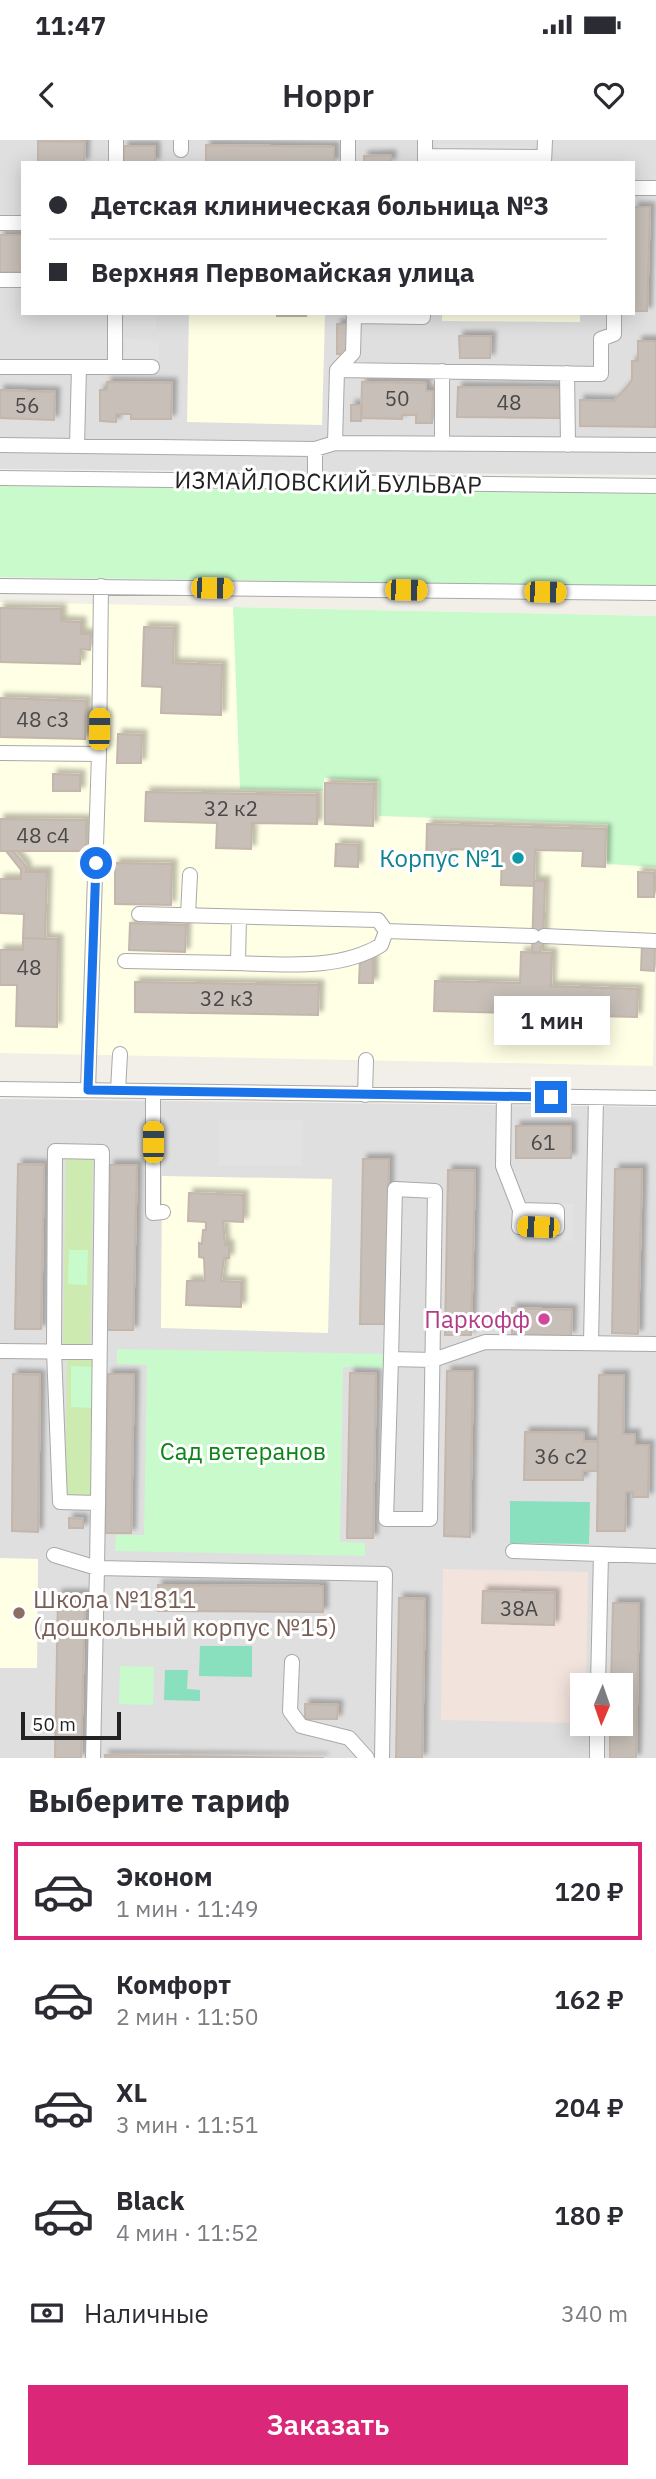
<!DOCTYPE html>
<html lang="ru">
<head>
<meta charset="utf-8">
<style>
	:root { --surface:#fff; --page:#f7f7f7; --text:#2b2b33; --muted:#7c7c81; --line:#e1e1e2; --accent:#db2777 }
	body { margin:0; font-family:"IBM Plex Sans",sans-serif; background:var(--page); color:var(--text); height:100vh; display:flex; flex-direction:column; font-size:26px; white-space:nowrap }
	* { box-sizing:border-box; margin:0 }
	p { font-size:23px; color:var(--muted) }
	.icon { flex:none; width:38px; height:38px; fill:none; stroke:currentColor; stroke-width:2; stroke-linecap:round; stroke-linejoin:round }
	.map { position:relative; height:1618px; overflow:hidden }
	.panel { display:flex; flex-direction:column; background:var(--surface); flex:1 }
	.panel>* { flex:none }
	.banner { position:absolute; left:21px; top:21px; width:614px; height:154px; border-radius:0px; box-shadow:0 4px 18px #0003; display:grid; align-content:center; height:154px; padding:0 28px; background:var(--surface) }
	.needle { width:46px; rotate:182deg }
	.buttons { position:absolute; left:570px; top:1533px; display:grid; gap:14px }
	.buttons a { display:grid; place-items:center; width:63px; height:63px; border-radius:0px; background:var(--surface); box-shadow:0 4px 18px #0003; font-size:35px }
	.scale { position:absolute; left:21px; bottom:18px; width:100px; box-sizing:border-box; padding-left:7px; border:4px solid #222; border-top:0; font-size:19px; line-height:24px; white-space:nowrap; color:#222; -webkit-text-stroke:5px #fff; paint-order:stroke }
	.end { position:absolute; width:32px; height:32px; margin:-16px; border:9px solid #1a73e8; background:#fff; box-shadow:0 0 0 4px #fff }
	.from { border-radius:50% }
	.bubble { position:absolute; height:49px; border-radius:0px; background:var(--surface); box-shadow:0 4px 18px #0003; font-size:23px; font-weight:600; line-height:49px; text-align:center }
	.car { position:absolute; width:21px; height:42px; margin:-21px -10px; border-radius:9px; box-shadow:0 0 5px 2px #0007; background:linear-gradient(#f5c518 24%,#345 0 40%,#f5c518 0 76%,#345 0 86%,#f5c518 0) }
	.banner b { display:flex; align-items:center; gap:24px; height:66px; font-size:26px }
	.banner b+b { border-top:2px solid var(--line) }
	.banner i { width:18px; height:18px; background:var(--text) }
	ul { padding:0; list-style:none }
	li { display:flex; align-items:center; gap:21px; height:98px; margin:0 14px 10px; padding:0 14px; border:4px solid transparent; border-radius:0px }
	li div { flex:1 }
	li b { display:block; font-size:26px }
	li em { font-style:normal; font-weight:600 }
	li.on { border-color:var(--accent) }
	li>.icon { width:63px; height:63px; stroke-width:1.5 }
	h2 { padding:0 28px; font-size:32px; line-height:84px }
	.pay { display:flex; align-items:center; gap:18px; height:77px; padding:0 28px; font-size:26px }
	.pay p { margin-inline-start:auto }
	.button { display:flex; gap:14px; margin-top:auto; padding:14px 28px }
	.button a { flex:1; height:80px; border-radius:0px; background:var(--accent); color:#fff; font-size:28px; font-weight:600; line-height:80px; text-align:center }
	.status { display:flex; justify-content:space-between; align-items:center; height:49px; padding:0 35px; background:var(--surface); direction:ltr }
	.status svg { height:19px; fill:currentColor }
	header { display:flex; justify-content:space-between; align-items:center; height:91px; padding:0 28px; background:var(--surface); font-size:32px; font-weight:600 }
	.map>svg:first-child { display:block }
	.residential { fill:#e0dfdf; fill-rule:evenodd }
	.education { fill:#ffffe5 }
	.military { fill:#f3e3dd }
	.grass { fill:#cdebb0 }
	.park { fill:#c8facc }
	.pitch { fill:#88e0be }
	.parking { fill:#e2e2e2 }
	.building { fill:#c7bfb8; stroke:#c4b6ab; stroke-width:2; filter:url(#shadow) }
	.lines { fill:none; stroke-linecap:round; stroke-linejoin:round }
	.minor-casing { stroke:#a9a9a9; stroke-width:16 }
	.minor { stroke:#fff; stroke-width:14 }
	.route { stroke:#1a73e8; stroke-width:9 }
	.culture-dot { fill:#0f9aa8; stroke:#fff; stroke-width:2.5 }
	.hotel-dot { fill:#d1479c; stroke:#fff; stroke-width:2.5 }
	.education-dot { fill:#8d6e63; stroke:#fff; stroke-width:2.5 }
	.labels { text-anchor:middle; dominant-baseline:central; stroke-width:6; stroke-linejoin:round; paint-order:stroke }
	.number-label { font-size:21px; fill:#4b4948 }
	.street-label { font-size:24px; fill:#222; stroke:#fff }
	.culture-label { font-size:24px; fill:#0d838f; stroke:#fff; text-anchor:end }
	.hotel-label { font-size:24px; fill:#b23c85; stroke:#fff; text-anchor:end }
	.park-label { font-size:24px; fill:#0c8416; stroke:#fff }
	.education-label { font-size:24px; fill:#785e54; stroke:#fff; text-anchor:start }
</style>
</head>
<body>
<div class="status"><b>11:47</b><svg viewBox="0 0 49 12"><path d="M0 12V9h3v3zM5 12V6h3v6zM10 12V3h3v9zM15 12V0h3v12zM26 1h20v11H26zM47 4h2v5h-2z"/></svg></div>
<header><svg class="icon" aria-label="back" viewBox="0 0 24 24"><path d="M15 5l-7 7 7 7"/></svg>Hoppr<svg class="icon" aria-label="heart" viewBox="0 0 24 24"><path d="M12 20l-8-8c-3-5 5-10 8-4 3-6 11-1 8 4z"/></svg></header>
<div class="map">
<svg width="656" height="1618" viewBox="0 0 656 1618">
	<defs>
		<filter id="shadow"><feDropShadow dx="4.5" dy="-4.5" stdDeviation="2" flood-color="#0004"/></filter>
	</defs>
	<rect width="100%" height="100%" fill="#f2efe9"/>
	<path class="residential" d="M0,0h656v335l-656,-6zM23,23h611v150h-611z
		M0,959l656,8v651h-656zM583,1545h38v39h-38z"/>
	<path class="education" d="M189,173h136l-3,112 -135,-3z
		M442,173h138v9l-138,-1z
		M0,462l656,14v307l-3,143 -653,-13z
		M162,1036l170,3 -4,154 -167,-5z
		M0,1418l38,1 -1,109h-37z"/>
	<path class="military" d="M443,1429l145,3 -2,113h-3v38l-142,-3z"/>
	<path class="grass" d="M66,1017h27l-3,192 -27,-1z
		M67,1217h29l-2,142 -29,-1z"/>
	<path class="park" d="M0,346l656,8v92l-656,-9z
		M233,467l423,9v251l-49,-3 1,-40 -229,-8v-35l-55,-3 -1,13 -83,-2z
		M69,1110h19l-1,35 -19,-1z
		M117,1209l267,5v14l-41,-1 -3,175 25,1v13l-250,-5 1,-16h28l3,-170 -30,-1z
		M71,1226l21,1 -1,41 -20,-1z
		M120,1526l34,1 -1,38 -34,-1z"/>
	<path class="pitch" d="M510,1361l80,1 -1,42 -79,-1z
		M200,1506h52v31l-53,-1z
		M165,1530h23l-1,19 13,1v11l-36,-1z"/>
	<path class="parking" d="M437,4l95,2v17h-95z
		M124,173h32v17h-32z
		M125,199l34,2v21l-35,-1z
		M219,980h84l-1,46 -84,-1z
		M512,1062l62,2 -1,37 -62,-1z"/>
	<path class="building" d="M38,1l47,1 -1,21h-46z
		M206,5l128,2v16h-128z
		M124,6h31v17h-31z
		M391,15v8h-27v-7z
		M634,67h16l-3,104h-13z
		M0,95h23v37h-23z
		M277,173h29v3h-29z
		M337,184h11v30h-11z
		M459,196h32l-1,22h-30z
		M638,201h18v86l-76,-1v-26l34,1 12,-13 6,-8v-19h6z
		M107,242l65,1 -1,36h-40v-5h-15v8l-16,-1v-31h7z
		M362,242l64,1v8h7l-1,32h-16v-8h-14v4l-41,-1z
		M458,247l102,1v30l-103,-1z
		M0,250l55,2 -1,28 -54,-2z
		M351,265h11l-1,16h-10z
		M0,468l61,1v12l20,1v12h10l-1,16 -9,-1 -1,15 -80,-2z
		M144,487l30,1 -1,35 49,2 -1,50 -60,-2 1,-26 -20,-1z
		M0,558l86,3 -1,38 -85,-2z
		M118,594l24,1 -1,28h-24z
		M53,634l27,1v16h-27z
		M325,643l49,1 -1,42 -48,-2z
		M146,652l171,3v29l-65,-1 -1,26 -35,-1 1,-25 -72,-2z
		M0,679l86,1v31h-86z
		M427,684l179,5 -1,38 -23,-1 1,-15 -48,-1 -1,36 -33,-1 1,-34 -51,-2 -1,16 -24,-1z
		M336,704l22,1v22l-23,-1z
		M6,711h7l13,15v6h21l-2,67 -22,-1 1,-24 -24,-1v-34h21v-9z
		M115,723l57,1 -1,41 -56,-1z
		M638,732l16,1v24h-16z
		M534,741h11l-2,66h-2l-1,6h-8z
		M130,783l56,2 -1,27 -56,-2z
		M23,798l35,1 -1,88 -41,-1 1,-41h-17v-35h23z
		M642,804h13l-1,27 -13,-1z
		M521,812l31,1 -1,33 87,3 -1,28 -85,-2 -1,29 -34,-1v-30l-83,-2 1,-30 85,2z
		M360,818h13v25h-14z
		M135,842l184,3 -1,30 -183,-3z
		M516,986h55v32h-55z
		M363,1019h26l-3,165h-26z
		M18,1024l26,1 -3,164h-26z
		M110,1025h27l-4,165h-26z
		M615,1029h27l-4,165 -26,-1z
		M448,1030l27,1 -4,164h-26z
		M189,1053l54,2v27l-20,-1 2,24h4v13h-5l-3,23 20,1v25l-55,-2 1,-24h18l-1,-23 -5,-1v-14l3,1 1,-14h3v-8l-18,-1z
		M512,1168l60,2 -1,26 -59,-2z
		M447,1231h26l-3,166 -26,-1z
		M350,1233l26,1 -3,164h-26z
		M13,1234l27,1 -2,157 -26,-1z
		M108,1234h26l-3,159h-26z
		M599,1235h25l-1,59h12v11h14l-1,52h-15v-5h-7l-1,39h-28z
		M525,1292l59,1v8l14,1v29h-15v9h-59z
		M69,1378l14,1v9h-14z
		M158,1445l165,1v26l-165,-1z
		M483,1451l72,2 -1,32 -72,-2z
		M58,1454h27l-4,164h-26z
		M399,1458l26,1 -3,159h-26z
		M613,1463h26l-3,155h-26v-34h11v-39h-10z
		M305,1564l33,1 -1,14h-32z
		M105,1615l219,3h-219z"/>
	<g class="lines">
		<g class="minor-casing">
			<path id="minor" d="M181,0v10
				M425,16l119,1
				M116,23v-23
				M348,23v-23
				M425,23v-23
				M544,23l1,-23
				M634,48h22
				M0,83h23
				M0,140h23
				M353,173l1,3 69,1v-4
				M0,227h152
				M115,227v-54
				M337,230l264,4v-35l13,-5v-21
				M567,233l1,72
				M335,303l2,-73 16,-17 1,-37
				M442,304v-73
				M0,305l315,4 20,-6 321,2
				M77,306l2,-79
				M0,338l656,8
				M315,342v-33
				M0,446l656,7
				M0,613l99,1 -11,336
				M99,614l2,-168
				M188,775l2,-40
				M386,791l147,5
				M544,796l112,5
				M125,821c36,1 72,1 108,2 48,1 106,8 148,-18l5,-14 -8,-11 -239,-6
				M238,823l1,-46
				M0,949l656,9
				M118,951l2,-37
				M153,951v122l10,-1
				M365,955l1,-35
				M504,956l-1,70 17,44 -1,17 38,1v-17l-37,-1
				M591,1203l5,-246
				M0,1211l99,1
				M391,1219l4,-170 40,2 -5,328h-44l5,-160 42,1 52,-18 171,2
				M513,1411l143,5
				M54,1415l43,13 1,-65 -38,-1 -6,-151 1,-200 47,1 -4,351
				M292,1522l-2,49 11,15 48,12 18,20
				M598,1545l3,-131
				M93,1618l4,-190 288,6 -3,184
				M597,1618v-34"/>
		</g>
		<use href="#minor" class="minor"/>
	</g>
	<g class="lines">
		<path class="route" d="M96,723l-8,227 463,7"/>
	</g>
	<circle class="culture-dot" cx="518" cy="718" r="7"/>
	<circle class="hotel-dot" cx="544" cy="1179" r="7"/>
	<circle class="education-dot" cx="19" cy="1473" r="7"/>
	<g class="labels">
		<g class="number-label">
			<text x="397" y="258">50</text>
			<text x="509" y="262">48</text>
			<text x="27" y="265">56</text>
			<text x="43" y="579">48 с3</text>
			<text x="231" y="668">32 к2</text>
			<text x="43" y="695">48 с4</text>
			<text x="29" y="827">48</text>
			<text x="227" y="858">32 к3</text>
			<text x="543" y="1002">61</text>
			<text x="561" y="1316">36 с2</text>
			<text x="519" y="1468">38А</text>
		</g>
		<g class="street-label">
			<text transform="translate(328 342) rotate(1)">ИЗМАЙЛОВСКИЙ БУЛЬВАР</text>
		</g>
		<g class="culture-label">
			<text x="504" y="718">Корпус №1</text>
		</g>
		<g class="hotel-label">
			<text x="530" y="1179">Паркофф</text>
		</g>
		<g class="park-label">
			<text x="243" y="1311">Сад ветеранов</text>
		</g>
		<g class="education-label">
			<text x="33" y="1459">Школа №1811<tspan x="33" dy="28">(дошкольный корпус №15)</tspan></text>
		</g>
	</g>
</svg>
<div class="buttons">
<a><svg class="needle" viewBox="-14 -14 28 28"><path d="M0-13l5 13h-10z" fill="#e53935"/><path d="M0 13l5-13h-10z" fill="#7c7c81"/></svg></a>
</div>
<div class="scale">50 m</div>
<i class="end from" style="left:96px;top:723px"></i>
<i class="end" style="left:551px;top:957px"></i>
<div class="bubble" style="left:494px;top:856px;width:116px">1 мин</div>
<i class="car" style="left:212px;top:448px;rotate:91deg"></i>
<i class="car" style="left:406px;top:450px;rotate:91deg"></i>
<i class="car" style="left:545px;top:452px;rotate:91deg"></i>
<i class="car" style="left:99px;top:589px;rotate:1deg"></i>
<i class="car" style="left:153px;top:1002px;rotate:0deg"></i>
<i class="car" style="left:538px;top:1087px;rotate:272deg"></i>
<div class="banner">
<b><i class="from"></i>Детская клиническая больница №3</b>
<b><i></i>Верхняя Первомайская улица</b>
</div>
</div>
<section class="panel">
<h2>Выберите тариф</h2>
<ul>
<li class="on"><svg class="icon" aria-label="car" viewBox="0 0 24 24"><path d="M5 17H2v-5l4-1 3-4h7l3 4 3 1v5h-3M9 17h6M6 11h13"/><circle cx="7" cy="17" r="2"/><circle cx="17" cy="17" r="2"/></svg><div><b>Эконом</b><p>1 мин · 11:49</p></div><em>120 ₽</em></li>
<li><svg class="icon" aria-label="car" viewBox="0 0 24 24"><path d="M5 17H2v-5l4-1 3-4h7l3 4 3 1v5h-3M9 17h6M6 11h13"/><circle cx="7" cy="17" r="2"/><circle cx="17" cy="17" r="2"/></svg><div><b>Комфорт</b><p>2 мин · 11:50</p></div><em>162 ₽</em></li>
<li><svg class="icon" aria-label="car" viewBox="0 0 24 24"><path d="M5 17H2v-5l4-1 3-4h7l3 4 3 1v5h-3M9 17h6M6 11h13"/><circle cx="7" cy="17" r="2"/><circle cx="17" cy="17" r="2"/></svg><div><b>XL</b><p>3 мин · 11:51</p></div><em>204 ₽</em></li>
<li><svg class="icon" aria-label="car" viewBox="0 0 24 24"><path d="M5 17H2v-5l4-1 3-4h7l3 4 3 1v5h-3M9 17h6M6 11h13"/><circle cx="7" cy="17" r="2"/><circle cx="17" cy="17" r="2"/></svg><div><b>Black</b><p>4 мин · 11:52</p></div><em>180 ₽</em></li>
</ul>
<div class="pay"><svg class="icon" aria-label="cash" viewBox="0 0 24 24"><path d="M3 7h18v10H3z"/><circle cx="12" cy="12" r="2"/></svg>Наличные<p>340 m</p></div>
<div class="button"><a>Заказать</a></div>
</section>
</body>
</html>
